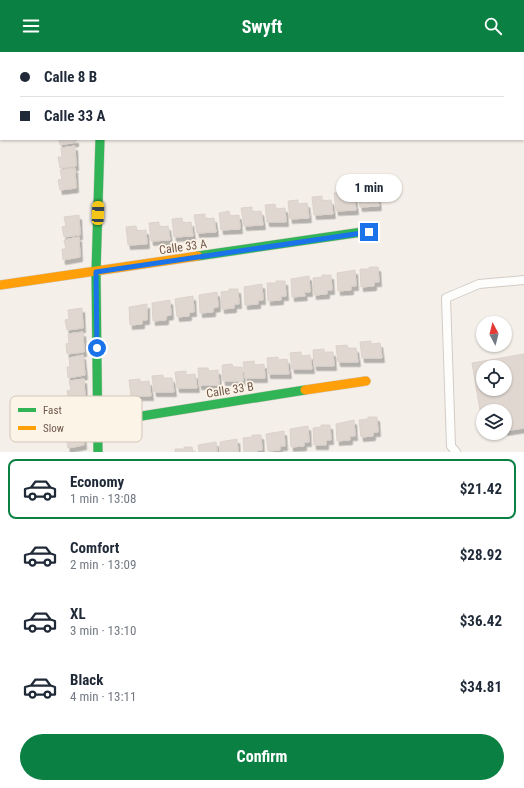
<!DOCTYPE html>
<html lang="en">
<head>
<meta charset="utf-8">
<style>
	:root { --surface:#fff; --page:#f2f2f3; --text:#1f2937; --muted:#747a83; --line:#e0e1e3; --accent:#0b8043 }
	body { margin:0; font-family:"Roboto Condensed",sans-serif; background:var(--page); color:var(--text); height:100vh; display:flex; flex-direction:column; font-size:15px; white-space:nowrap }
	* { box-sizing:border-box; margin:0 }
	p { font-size:13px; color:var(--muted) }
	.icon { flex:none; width:22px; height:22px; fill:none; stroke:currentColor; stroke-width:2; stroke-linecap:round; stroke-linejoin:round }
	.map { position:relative; height:400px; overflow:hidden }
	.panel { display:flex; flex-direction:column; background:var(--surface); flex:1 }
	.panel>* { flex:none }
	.guide { position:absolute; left:0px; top:0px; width:524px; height:88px; box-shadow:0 1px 3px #0004; display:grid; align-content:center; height:88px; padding:0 20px; background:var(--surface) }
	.needle { width:26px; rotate:353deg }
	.fabs { position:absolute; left:476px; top:264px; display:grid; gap:8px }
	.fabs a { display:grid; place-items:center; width:36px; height:36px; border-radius:50%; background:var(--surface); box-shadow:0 1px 3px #0004; font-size:20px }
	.end { position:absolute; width:18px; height:18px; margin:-9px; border:5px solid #1a73e8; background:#fff; box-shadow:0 0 0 2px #fff }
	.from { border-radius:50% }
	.bubble { position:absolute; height:28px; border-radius:14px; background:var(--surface); box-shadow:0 1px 3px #0004; font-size:13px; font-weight:700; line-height:28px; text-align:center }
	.car { position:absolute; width:12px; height:24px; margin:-12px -6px; border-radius:5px; box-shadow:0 0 3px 1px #0007; background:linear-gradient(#f5c518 24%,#345 0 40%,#f5c518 0 76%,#345 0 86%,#f5c518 0) }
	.guide b { display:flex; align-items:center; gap:14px; height:38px; font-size:15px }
	.guide b+b { border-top:1px solid var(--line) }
	.guide i { width:10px; height:10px; background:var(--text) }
	ul { padding:7px 0 0; list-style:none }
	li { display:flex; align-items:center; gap:12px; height:60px; margin:0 8px 6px; padding:0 12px; border:2px solid transparent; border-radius:8px }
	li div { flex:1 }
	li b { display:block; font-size:15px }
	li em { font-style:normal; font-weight:700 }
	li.selected { border-color:var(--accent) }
	li>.icon { width:36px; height:36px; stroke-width:1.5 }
	.button { display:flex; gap:8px; margin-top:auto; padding:8px 20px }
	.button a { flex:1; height:46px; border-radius:24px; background:var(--accent); color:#fff; font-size:16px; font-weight:700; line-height:46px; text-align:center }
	header { display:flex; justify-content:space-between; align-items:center; height:52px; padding:0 20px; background:var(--accent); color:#fff; font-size:18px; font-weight:700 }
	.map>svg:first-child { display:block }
	.building { fill:#e0d7d1; stroke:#dcd2cb; fill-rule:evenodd; filter:url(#shadow) }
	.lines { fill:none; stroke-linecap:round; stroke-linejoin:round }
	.lane-casing { stroke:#d3ccc6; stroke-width:10 }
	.street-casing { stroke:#d3ccc6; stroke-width:18 }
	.fast-casing { stroke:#d2cbc4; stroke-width:10 }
	.slow-casing { stroke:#d2cbc4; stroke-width:10 }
	.lane { stroke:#fdfdfc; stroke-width:8 }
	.street { stroke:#fdfdfc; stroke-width:16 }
	.fast { stroke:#30b455; stroke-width:9 }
	.slow { stroke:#ff9f0a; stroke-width:9 }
	.route { stroke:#1a73e8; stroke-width:5 }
	.labels { text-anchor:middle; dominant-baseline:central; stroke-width:3.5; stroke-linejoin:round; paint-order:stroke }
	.street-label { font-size:12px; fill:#6e574c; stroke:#fdf4e8 }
	.key { fill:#fdf4e8; stroke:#d2c5b9; stroke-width:1 }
	.key-label { font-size:11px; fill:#6e574c }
</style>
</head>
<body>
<header><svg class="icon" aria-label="menu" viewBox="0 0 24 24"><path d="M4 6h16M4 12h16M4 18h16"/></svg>Swyft<svg class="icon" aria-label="search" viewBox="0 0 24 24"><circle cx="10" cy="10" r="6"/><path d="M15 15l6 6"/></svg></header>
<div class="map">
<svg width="524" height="400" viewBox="0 0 524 400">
	<defs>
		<filter id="shadow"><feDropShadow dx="2.5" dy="4.5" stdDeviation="0" flood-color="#0004"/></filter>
	</defs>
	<rect width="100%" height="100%" fill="#f4efe8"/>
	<path class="building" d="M59,87h17v3l-16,3z
		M75,94l1,20 -16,2 -2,-11h4l-1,-9z
		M75,116l1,20 -16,2 -2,-10 4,-1 -2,-9z
		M368,136v5l9,-1 2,14 -19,1 -3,-17z
		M344,140l1,5 9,-1 2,14 -20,1 -2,-18z
		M322,144v5l9,-1 2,14 -19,1 -2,-18z
		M298,148v4l9,-1 2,15 -19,1 -2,-18z
		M275,152l1,5 9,-1 1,14h-19l-2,-17z
		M252,155v5l9,-1 2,14 -19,1 -3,-18z
		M229,159l1,5 9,-1 1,14 -19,1 -2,-17z
		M205,162v5l9,-1 2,14 -19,1 -3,-18z
		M79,163l1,20 -16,2 -2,-10 4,-1 -2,-9z
		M182,166l1,5 8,-1 2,14 -19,1 -2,-18z
		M159,170v5l9,-1 2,14 -19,1 -2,-18z
		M136,174l1,5 9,-1 1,14 -19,1 -2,-18z
		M79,185l1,20 -17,3 -1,-11h4l-2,-9z
		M369,215h9l1,15h-5v4l-13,1 -1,-18h9z
		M355,218l1,16h-5v4l-13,1 -1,-18z
		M322,223h9l1,15h-5v4l-13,1 -1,-17 9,-1z
		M309,224l1,16h-6l1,4 -13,1 -1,-18z
		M276,229h9l1,15h-5v4l-13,1 -1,-18h9z
		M262,232l1,16h-5v4l-13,1 -1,-18z
		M229,237h9l1,15h-5v4l-12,1 -1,-17 8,-1z
		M217,240l1,15 -5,1v4l-13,1 -1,-18z
		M193,244l1,16h-5v4l-12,1 -2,-18z
		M170,248l1,15 -5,1v4l-13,1 -1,-18z
		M147,252v16h-5v4l-12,1 -1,-18z
		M82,256l1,20 -16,2 -2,-10 4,-1 -1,-9z
		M83,280l1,20 -17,2 -1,-10 3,-1 -1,-9z
		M371,289v3l9,-1 2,15h-20l-2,-16z
		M347,293l1,3h8l2,14h-20l-2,-16z
		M324,297v3h9l1,14h-20l-1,-16z
		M301,300v4l9,-1 2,14h-20l-2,-16z
		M524,302v74l-19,3v-20h-22v17l-11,-65zM483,315h22v22h-22z
		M83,303l2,20 -17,3 -1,-11h3l-1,-9z
		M278,305v3l9,-1 2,15h-21l-1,-16z
		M254,309l1,4 9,-1 1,14h-20l-2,-16z
		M232,312l1,3h9l1,14h-20l-1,-16z
		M198,316h10l1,3 9,-1 1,15h-20z
		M186,319v4l9,-1 2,14h-20l-2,-16z
		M163,323v3h9l2,14h-20l-2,-16z
		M84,327l1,20 -16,2 -2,-10 4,-1 -2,-9z
		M140,327v3l9,-1 2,15h-20l-2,-16z
		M368,365h9l1,15h-5v4l-12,1 -2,-17 9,-1z
		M354,368l1,16h-5v4l-13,1 -1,-17z
		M321,373h9l1,15h-5v5h-12l-1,-17 8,-1z
		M83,374l1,19 -16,3 -2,-11h4l-1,-9z
		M308,374l1,16h-5v4l-13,1 -1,-18z
		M284,379l1,15h-5v4l-12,1 -2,-17z
		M252,383h9l1,15h-5v2h-13l-1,-14 9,-1z
		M237,387l1,13h-18v-10z
		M216,390l1,10h-18l-1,-7z
		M184,395h8l1,5h-18v-3h9z"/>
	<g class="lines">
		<g class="lane-casing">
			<path id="lane" d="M456,400l-5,-6 -5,-148 33,-14 45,-4"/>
		</g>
		<g class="street-casing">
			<path id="street" d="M103,1v-1"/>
		</g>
		<g class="fast-casing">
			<path id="fast" d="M198,204l171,-25
				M98,371l207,-33
				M98,400l-2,-180 4,-133"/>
		</g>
		<g class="slow-casing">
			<path id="slow" d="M0,233l198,-29
				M305,338l61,-9"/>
		</g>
		<use href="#lane" class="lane"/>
		<use href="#street" class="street"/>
		<use href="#fast" class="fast"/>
		<use href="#slow" class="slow"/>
	</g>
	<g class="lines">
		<path class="route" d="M97,296l-1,-76 273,-40"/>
	</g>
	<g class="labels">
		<g class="street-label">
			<text transform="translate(183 195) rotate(-8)">Calle 33 A</text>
			<text transform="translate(230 338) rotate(-9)">Calle 33 B</text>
		</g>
	</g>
	<rect x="10" y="344" width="132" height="46" rx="6" class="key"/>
	<rect x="18" y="356" width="18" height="4" fill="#30b455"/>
	<rect x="18" y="374" width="18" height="4" fill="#ff9f0a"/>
	<g class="key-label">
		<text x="43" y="362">Fast</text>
		<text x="43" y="380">Slow</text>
	</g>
</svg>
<div class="fabs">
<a><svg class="needle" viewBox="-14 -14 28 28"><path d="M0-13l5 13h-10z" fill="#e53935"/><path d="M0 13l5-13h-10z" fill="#747a83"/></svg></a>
<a><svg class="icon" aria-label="locate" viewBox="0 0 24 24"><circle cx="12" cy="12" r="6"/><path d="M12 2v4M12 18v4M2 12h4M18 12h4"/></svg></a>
<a><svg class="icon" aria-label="layers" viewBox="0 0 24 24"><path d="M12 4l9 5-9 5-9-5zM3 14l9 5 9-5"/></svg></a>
</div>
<i class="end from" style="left:97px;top:296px"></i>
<i class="end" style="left:369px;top:180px"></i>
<div class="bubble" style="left:336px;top:122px;width:66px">1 min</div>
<i class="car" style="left:98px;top:161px;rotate:2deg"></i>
<div class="guide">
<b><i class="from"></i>Calle 8 B</b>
<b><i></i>Calle 33 A</b>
</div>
</div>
<section class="panel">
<ul>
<li class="selected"><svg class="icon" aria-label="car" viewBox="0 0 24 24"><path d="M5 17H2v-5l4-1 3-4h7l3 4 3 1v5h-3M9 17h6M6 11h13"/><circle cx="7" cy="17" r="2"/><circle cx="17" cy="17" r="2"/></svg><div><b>Economy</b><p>1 min · 13:08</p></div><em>$21.42</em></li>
<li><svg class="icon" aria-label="car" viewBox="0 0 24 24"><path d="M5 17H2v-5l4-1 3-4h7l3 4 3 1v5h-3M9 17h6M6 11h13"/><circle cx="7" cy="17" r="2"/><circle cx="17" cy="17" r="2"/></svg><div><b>Comfort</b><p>2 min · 13:09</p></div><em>$28.92</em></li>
<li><svg class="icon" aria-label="car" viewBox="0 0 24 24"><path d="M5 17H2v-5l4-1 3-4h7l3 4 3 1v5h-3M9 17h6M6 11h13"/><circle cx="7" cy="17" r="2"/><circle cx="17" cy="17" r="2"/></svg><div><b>XL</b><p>3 min · 13:10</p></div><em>$36.42</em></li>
<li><svg class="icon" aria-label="car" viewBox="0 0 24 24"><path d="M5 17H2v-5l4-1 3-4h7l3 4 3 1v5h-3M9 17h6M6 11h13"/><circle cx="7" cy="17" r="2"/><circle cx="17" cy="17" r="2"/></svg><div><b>Black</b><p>4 min · 13:11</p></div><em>$34.81</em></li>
</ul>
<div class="button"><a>Confirm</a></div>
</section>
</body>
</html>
